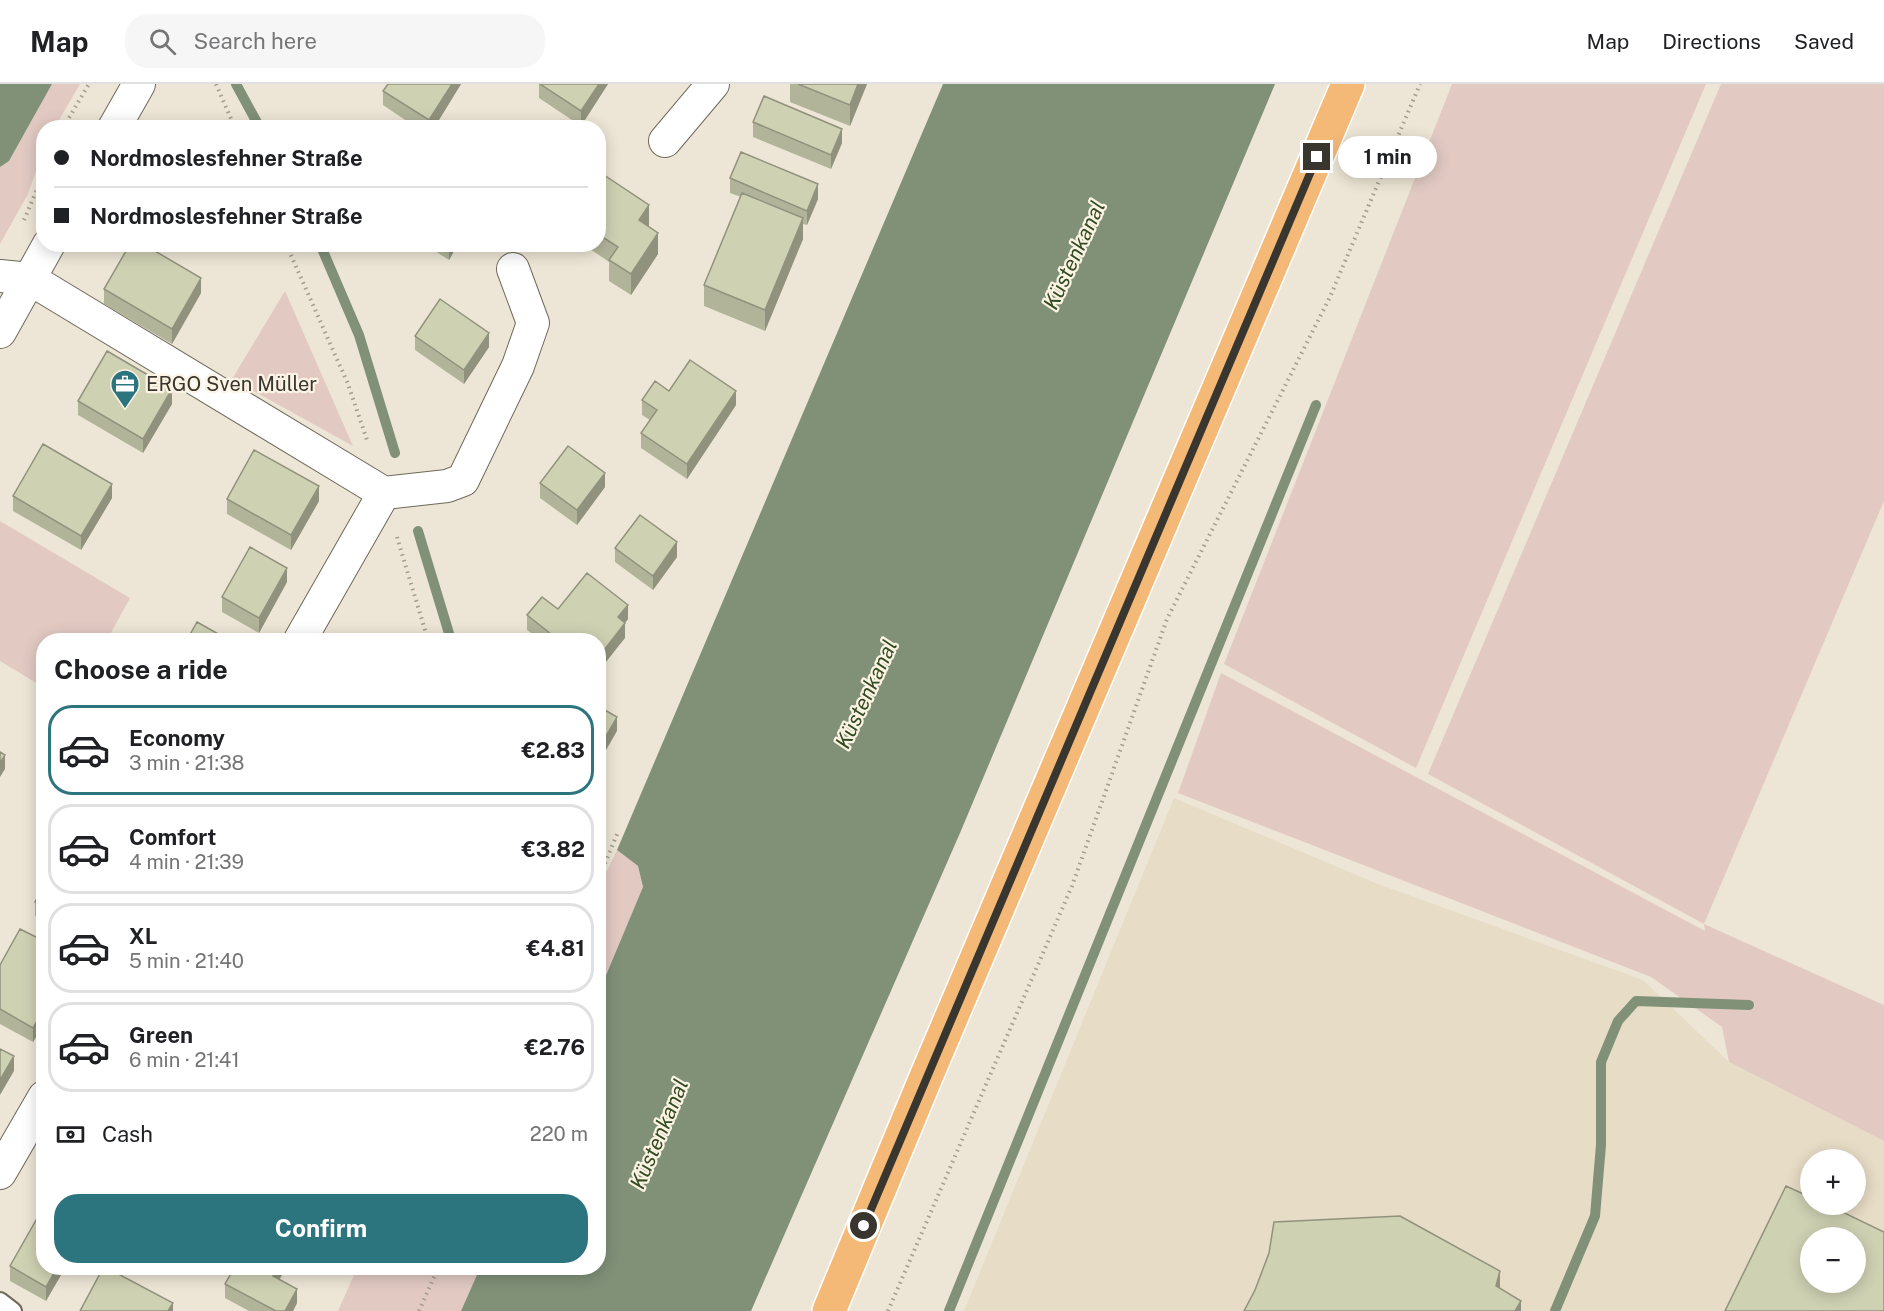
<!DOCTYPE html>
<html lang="en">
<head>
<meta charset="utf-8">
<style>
	:root { --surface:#fff; --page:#f6f6f6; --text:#202124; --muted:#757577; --line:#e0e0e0; --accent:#2c747e }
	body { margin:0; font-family:"Public Sans",sans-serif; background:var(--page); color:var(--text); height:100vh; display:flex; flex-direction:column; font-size:22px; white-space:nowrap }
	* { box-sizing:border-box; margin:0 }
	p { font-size:20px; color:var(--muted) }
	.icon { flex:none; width:33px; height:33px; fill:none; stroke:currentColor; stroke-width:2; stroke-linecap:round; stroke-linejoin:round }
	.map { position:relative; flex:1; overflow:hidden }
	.drawer { position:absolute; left:36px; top:549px; width:570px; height:642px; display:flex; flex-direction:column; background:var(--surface); border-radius:24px; box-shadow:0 3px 15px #0003 }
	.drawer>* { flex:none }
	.banner { position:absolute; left:36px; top:36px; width:570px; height:132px; border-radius:24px; box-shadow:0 3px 15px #0003; display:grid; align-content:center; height:132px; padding:0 18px; background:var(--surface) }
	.controls { position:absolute; left:1800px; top:1065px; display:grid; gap:12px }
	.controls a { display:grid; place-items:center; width:66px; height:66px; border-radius:50%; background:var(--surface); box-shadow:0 3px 15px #0003; font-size:30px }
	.end { position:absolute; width:27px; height:27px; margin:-14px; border:8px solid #393630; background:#fff; box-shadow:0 0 0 3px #fff }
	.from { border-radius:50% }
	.bubble { position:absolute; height:42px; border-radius:21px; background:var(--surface); box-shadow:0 3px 15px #0003; font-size:20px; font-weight:700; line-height:42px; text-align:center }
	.banner b { display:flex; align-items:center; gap:21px; height:57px; font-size:22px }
	.banner b+b { border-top:2px solid var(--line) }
	.banner i { width:15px; height:15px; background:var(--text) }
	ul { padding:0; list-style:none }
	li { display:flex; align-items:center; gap:18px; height:90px; margin:0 12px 9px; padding:0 6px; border:3px solid var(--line); border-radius:24px }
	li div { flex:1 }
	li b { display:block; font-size:22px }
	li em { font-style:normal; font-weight:700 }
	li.current { border-color:var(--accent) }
	li>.icon { width:54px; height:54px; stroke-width:1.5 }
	h2 { padding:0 18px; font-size:27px; line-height:72px }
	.pay { display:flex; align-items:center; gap:15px; height:66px; padding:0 18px; font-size:22px }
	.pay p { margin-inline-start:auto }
	.primary-button { display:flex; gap:12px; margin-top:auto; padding:12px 18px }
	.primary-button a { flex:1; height:69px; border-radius:24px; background:var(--accent); color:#fff; font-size:24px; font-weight:700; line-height:69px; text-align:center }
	header { display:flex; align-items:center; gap:36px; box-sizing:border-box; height:84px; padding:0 30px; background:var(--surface); border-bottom:2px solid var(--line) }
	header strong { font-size:28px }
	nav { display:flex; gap:33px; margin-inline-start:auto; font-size:21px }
	.search { width:420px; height:54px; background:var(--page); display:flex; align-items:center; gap:15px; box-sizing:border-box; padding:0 21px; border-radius:24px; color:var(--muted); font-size:22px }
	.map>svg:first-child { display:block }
	.built { fill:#e7dcc5; fill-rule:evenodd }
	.green { fill:#e2cac3 }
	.water { fill:#819178 }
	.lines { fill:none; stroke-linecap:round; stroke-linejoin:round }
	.stream { stroke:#819178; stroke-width:10 }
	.lane-casing { stroke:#6f695b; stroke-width:20 }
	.street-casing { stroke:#6f695b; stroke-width:34 }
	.primary-casing { stroke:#fff; stroke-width:36 }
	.path { stroke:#a29c91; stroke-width:4; stroke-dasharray:1.5 4.5; stroke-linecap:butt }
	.lane { stroke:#fff; stroke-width:16 }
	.street { stroke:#fff; stroke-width:32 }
	.primary { stroke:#f4b977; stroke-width:33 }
	.wall { fill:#b2b49a }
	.shaded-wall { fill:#91927d }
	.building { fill:#cfd1b3; stroke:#91927d; stroke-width:1.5; fill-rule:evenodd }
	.route { stroke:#393630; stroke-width:8 }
	.labels { text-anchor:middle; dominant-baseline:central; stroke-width:4.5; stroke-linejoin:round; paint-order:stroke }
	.poi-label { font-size:20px; fill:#393630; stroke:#fbf3e3; text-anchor:start }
	.water-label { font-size:21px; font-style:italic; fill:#324b23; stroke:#fbf3e3 }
</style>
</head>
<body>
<header>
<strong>Map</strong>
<div class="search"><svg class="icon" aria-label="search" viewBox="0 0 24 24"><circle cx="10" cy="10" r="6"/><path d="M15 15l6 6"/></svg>Search here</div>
<nav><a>Map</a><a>Directions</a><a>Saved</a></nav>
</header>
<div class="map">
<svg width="1884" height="1227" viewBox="0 0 1884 1227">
	<rect width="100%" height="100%" fill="#ede6d6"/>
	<path class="built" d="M1174,714l204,86 265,96 86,82 155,79v170h-920zM1810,1076h46v44h-46zM1810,1154h46v44h-46z"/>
	<path class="green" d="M52,0h28l-25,43 -11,1 -1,23 -15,43 -28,50v-77l9,-6z
		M1452,0h254l-290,684 -192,-104z
		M1721,0h163v417l-180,423 180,81v136l-155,-79 -7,-35 -71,-50 -473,-184 43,-120 484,258 -1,-7 -276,-150z
		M285,207l68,155 -121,-67z
		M0,437l130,77 -23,42h-63l-1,47 -43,-26z
		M617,766l21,16 5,22 -44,104v-123l8,2z
		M357,1184h123l-19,43h-123z"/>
	<path class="water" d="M0,0h52l-43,77 -9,6z
		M943,0h332l-315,749 -209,478h-290l19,-43h118l1,-276 44,-105 -5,-21 -21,-16z"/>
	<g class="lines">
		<path class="stream" d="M236,0l24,44
			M320,160l39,91 36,118
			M418,447l33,109
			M949,1227l367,-906
			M1555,1227l40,-95 6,-71v-83l17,-41 18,-20 113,4"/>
		<g class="lane-casing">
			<path id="lane" d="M0,1217l13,10"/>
		</g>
		<g class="street-casing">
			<path id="street" d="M114,44l25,-44
				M665,57l48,-57
				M0,192l30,3 354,214 -84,147
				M0,248l49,-88
				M384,409l63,-7 16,-6 55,-114 15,-43 -20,-54
				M0,1089l44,-76"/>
		</g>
		<g class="primary-casing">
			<path id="primary" d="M829,1227l97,-234 422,-993"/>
		</g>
		<path class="path" d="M216,0l19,44
			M63,44l26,-44
			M24,136l20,-47
			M286,160l62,140 20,59
			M397,453l31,103
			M598,796l20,-48
			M419,1227l19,-43
			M888,1227l184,-425 95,-267 163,-322 90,-213"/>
		<use href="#lane" class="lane"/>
		<use href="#street" class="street"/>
		<use href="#primary" class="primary"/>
	</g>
	<path class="wall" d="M461,0l-27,44h-17l-34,-23v-14z
		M539,0h69l-27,42 -42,-28z
		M790,0h77l-17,42 -60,-24z
		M753,38l89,21 -11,26 -78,-32z
		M598,87l51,56 9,27 -27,41 -22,-14v-19l-26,-18h15z
		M730,94l88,21 -11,26 -4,-1v15l-38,92 -61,-25v-21l37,-88 -11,-4z
		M424,160h34l-9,16z
		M104,205l97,4 -29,51 -68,-40z
		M415,252l74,11 -25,37 -49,-34z
		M669,307l67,14 -49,74 -46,-31v-15l9,-13 -8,-5v-15z
		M78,317l94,3 -29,49 -65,-38z
		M540,399l65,4 -28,38 -37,-27z
		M13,412l99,2 -31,52 -68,-39z
		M227,415l92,2 -28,49 -64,-36z
		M615,464l62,9 -24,33 -38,-28z
		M287,498l-28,51 -37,-21v-15z
		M558,525l70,10 -3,4v15l-27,2h-57l-14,-10v-15z
		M44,803v34l-9,-5v-14z
		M44,857v83l-11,18 -33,-18v-59z
		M10,1182l55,2 -19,33 -36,-20z
		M234,1184h52l-7,11 18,24 -4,8h-44l-24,-13v-14z"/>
	<path class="shaded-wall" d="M452,0h9l-27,44h-5v-8z
		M599,0h9l-27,42v-15z
		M858,0h9l-17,42v-21z
		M842,45v14l-11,26v-14z
		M818,100v15l-11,26v-14z
		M649,121v21l-10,15v-21z
		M803,134v21l-38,92v-21z
		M658,149v21l-27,41v-21z
		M449,160h9l-9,16z
		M201,194v15l-29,51v-15z
		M489,249v14l-25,37v-14z
		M172,305v15l-29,49v-14z
		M736,307v14l-49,74v-15z
		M605,389v14l-28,38v-15z
		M112,400v14l-31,52v-14z
		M319,402v15l-28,49v-15z
		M677,458v15l-24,33v-14z
		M287,484v14l-28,51v-15z
		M628,521v14l-10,13v-15z
		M625,539v15l-27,34v-14z
		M559,550v6h-3v-2z
		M617,633v14l-19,33v-14z
		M5,671v14l-5,8v-14z
		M44,925v15l-11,18v-14z
		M14,972v15l-14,24v-15z
		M57,1184h8l-19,33v-14z
		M278,1184h8l-13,23v-15z
		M1500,1187v28l-4,-13z
		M297,1205v14l-4,8h-8z
		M1521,1217v10h-6z
		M173,1219v8h-5z"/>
	<path class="building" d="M388,0h64l-23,36 -46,-29z
		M540,0h59l-18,27z
		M798,0h60l-8,21z
		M764,12l78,33 -11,26 -78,-33z
		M741,68l77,32 -11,27 -77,-33z
		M598,87l51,34 -10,15 19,13 -27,41 -22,-14 9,-13 -20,-13z
		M742,109l61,25 -38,92 -61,-25z
		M130,160h13l58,34 -29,51 -68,-40z
		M440,215l49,34 -25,37 -49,-34z
		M107,267l65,38 -29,50 -65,-38z
		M690,276l46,31 -49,73 -46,-31 16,-23 -15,-10 13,-19 14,10z
		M43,360l69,40 -31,52 -68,-40z
		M568,362l37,27 -28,37 -37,-27z
		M254,366l65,36 -28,49 -64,-36z
		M640,431l37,27 -24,34 -38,-28z
		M250,463l37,21 -28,50 -37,-21z
		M587,489l41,32 -10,12 7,6 -27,35v-18h-31l-8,-6 -3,4 -29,-23 15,-18 16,12z
		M197,538l32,18h-42z
		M598,622l19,11 -19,33z
		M0,668l5,3 -5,8z
		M44,803v20l-9,-5z
		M20,845l24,12v68l-11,19 -33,-19v-44z
		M0,965l14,7 -14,24z
		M1786,1102l24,11v7h16l58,28v79h-159zM1810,1154h46v44h-46z
		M39,1131l5,2v51h13l-11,19 -36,-21z
		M1400,1132l100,55 -4,15 25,15 -6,10h-271l11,-21 14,-37 5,-31z
		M103,1184h4l66,35 -5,8h-88z
		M234,1184h44l-5,8 24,13 -12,22h-9l-51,-27z"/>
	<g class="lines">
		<path class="route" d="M864,1142l453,-1069"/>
	</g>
	<defs>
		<g id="office-pin" transform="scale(1.5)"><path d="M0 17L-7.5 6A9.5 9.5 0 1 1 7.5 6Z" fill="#2c747e" stroke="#fbf3e3"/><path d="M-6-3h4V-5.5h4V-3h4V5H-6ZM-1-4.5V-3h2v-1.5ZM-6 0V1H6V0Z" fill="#fff"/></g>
	</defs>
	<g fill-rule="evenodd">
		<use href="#office-pin" x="125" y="300"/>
	</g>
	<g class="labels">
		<g class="poi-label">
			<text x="146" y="300">ERGO Sven Müller</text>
		</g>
		<g class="water-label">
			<text transform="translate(1074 171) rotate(-65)">Küstenkanal</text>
			<text transform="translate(866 610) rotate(-65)">Küstenkanal</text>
			<text transform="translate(659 1050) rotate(-67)">Küstenkanal</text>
		</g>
	</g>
</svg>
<div class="controls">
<a>+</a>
<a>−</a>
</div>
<i class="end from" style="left:864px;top:1142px"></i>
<i class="end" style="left:1317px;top:73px"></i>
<div class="bubble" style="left:1338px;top:52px;width:99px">1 min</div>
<div class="banner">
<b><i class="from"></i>Nordmoslesfehner Straße</b>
<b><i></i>Nordmoslesfehner Straße</b>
</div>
<section class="drawer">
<h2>Choose a ride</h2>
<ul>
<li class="current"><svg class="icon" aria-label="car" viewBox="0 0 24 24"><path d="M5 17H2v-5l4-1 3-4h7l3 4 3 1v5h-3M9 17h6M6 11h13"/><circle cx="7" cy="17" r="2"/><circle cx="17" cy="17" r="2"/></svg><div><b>Economy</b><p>3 min · 21:38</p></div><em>€2.83</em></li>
<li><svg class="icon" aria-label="car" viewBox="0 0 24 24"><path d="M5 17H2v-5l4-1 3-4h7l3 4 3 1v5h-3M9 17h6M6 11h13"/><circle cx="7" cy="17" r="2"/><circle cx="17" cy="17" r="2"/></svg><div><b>Comfort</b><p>4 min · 21:39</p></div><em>€3.82</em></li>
<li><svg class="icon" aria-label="car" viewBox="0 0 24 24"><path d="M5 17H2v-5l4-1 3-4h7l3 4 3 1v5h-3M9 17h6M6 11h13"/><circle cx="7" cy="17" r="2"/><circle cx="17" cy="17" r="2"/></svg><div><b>XL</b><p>5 min · 21:40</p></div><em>€4.81</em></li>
<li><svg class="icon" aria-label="car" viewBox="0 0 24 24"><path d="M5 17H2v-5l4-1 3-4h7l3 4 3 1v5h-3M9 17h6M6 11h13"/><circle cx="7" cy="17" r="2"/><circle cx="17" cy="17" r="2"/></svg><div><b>Green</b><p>6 min · 21:41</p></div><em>€2.76</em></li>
</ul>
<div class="pay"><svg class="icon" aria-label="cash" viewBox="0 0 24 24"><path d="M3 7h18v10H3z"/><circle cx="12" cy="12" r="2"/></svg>Cash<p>220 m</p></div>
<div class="primary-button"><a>Confirm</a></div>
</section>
</div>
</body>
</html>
